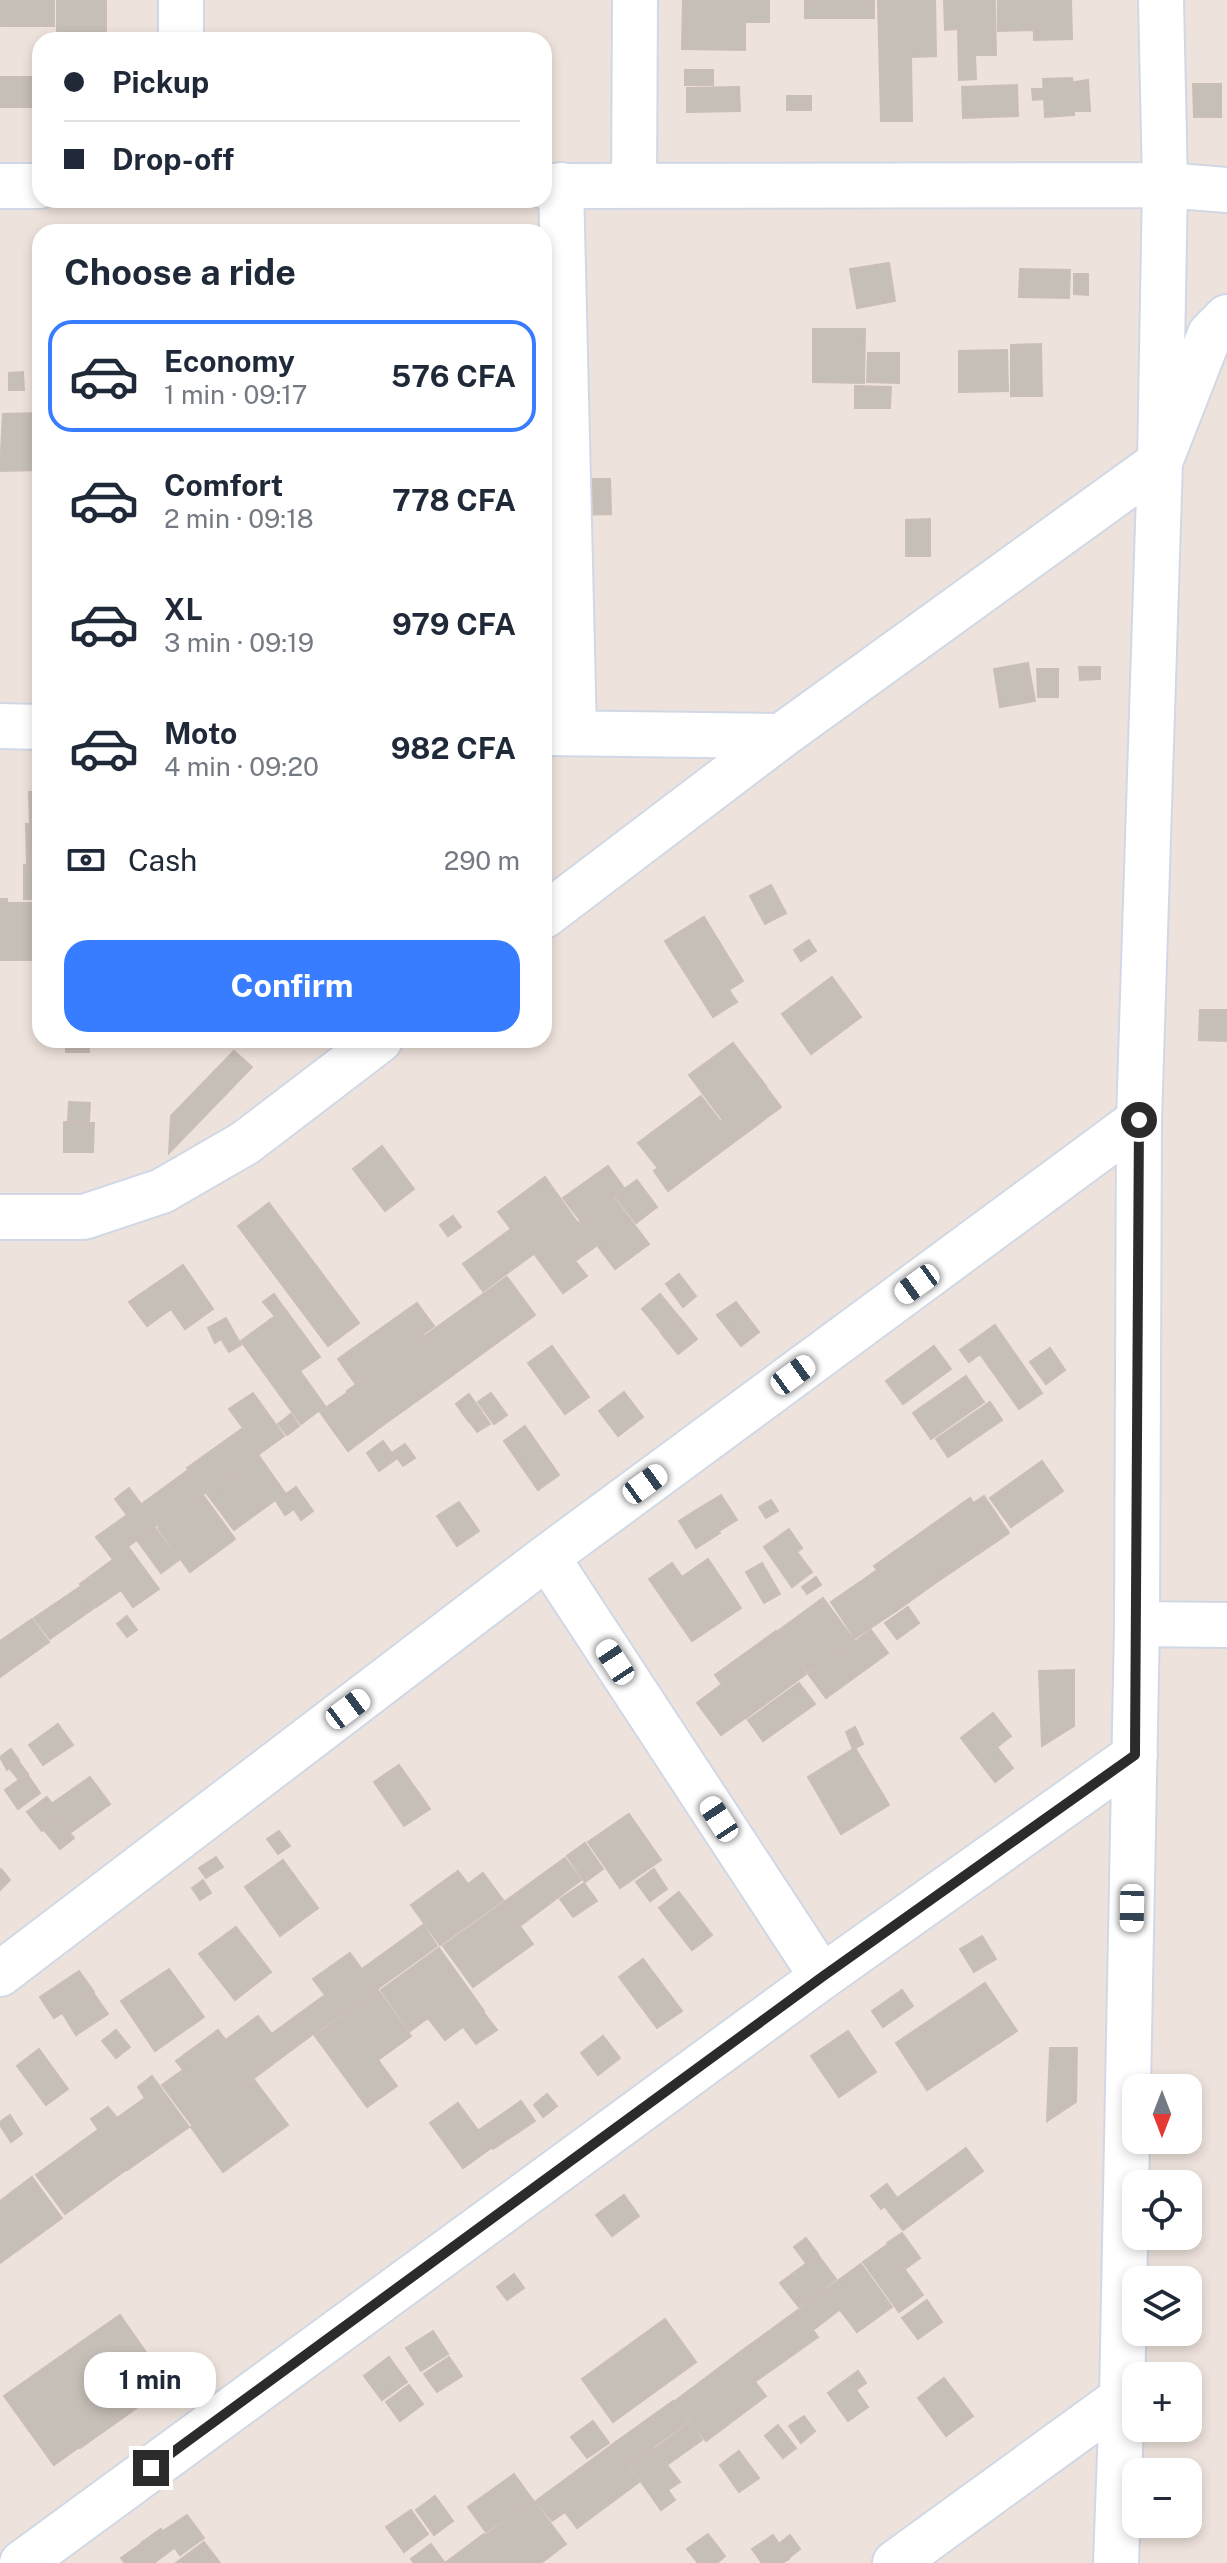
<!DOCTYPE html>
<html lang="en">
<head>
<meta charset="utf-8">
<style>
	:root { --surface:#fff; --page:#f6f6f7; --text:#1f2937; --muted:#747a83; --line:#e0e1e3; --accent:#387dff }
	body { margin:0; font-family:"Public Sans",sans-serif; background:var(--page); color:var(--text); height:100vh; display:flex; flex-direction:column; font-size:30px; white-space:nowrap }
	* { box-sizing:border-box; margin:0 }
	p { font-size:26px; color:var(--muted) }
	.icon { flex:none; width:44px; height:44px; fill:none; stroke:currentColor; stroke-width:2; stroke-linecap:round; stroke-linejoin:round }
	.map { position:relative; flex:1; overflow:hidden }
	.sheet { position:absolute; left:32px; top:224px; width:520px; height:824px; display:flex; flex-direction:column; background:var(--surface); border-radius:24px; box-shadow:0 4px 12px #0003 }
	.sheet>* { flex:none }
	.hud { position:absolute; left:32px; top:32px; width:520px; height:176px; border-radius:24px; box-shadow:0 4px 12px #0003; display:grid; align-content:center; height:176px; padding:0 32px; background:var(--surface) }
	.needle { width:52px; rotate:180deg }
	.fabs { position:absolute; left:1122px; top:2074px; display:grid; gap:16px }
	.fabs a { display:grid; place-items:center; width:80px; height:80px; border-radius:16px; background:var(--surface); box-shadow:0 4px 12px #0003; font-size:40px }
	.end { position:absolute; width:36px; height:36px; margin:-18px; border:10px solid #2b2b2b; background:#fff; box-shadow:0 0 0 4px #fff }
	.from { border-radius:50% }
	.bubble { position:absolute; height:56px; border-radius:24px; background:var(--surface); box-shadow:0 4px 12px #0003; font-size:26px; font-weight:700; line-height:56px; text-align:center }
	.car { position:absolute; width:24px; height:48px; margin:-24px -12px; border-radius:10px; box-shadow:0 0 6px 2px #0007; background:linear-gradient(#fff 24%,#345 0 40%,#fff 0 76%,#345 0 86%,#fff 0) }
	.hud b { display:flex; align-items:center; gap:28px; height:76px; font-size:30px }
	.hud b+b { border-top:2px solid var(--line) }
	.hud i { width:20px; height:20px; background:var(--text) }
	ul { padding:0; list-style:none }
	li { display:flex; align-items:center; gap:24px; height:112px; margin:0 16px 12px; padding:0 16px; border:4px solid transparent; border-radius:24px }
	li div { flex:1 }
	li b { display:block; font-size:30px }
	li em { font-style:normal; font-weight:700 }
	li.on { border-color:var(--accent) }
	li>.icon { width:72px; height:72px; stroke-width:1.5 }
	h2 { padding:0 32px; font-size:36px; line-height:96px }
	.pay { display:flex; align-items:center; gap:20px; height:88px; padding:0 32px; font-size:30px }
	.pay p { margin-inline-start:auto }
	.primary-button { display:flex; gap:16px; margin-top:auto; padding:16px 32px }
	.primary-button a { flex:1; height:92px; border-radius:24px; background:var(--accent); color:#fff; font-size:32px; font-weight:700; line-height:92px; text-align:center }
	.map>svg:first-child { display:block }
	.building { fill:#c6bfb7; stroke:#cabfb5; stroke-width:2 }
	.lines { fill:none; stroke-linecap:round; stroke-linejoin:round }
	.minor-casing { stroke:#d1d8e5; stroke-width:48 }
	.minor { stroke:#fff; stroke-width:44 }
	.route { stroke:#2b2b2b; stroke-width:10 }
</style>
</head>
<body>
<div class="map">
<svg width="1227" height="2563" viewBox="0 0 1227 2563">
	<rect width="100%" height="100%" fill="#eee3dc"/>
	<path class="building" d="M0,0h54v26h-54z
		M57,0h49v34l-49,1z
		M683,0h62v50l-63,-1z
		M746,0h23v22h-23z
		M805,0h69v18h-69z
		M878,0h57l1,56 -25,1 1,64h-31z
		M944,0h51l1,55h-21l1,24 -17,1 -1,-51 -13,1z
		M998,0h33l1,30 -34,1z
		M1033,0h38l1,39 -38,1z
		M67,37h40v3h-40z
		M685,70h28v15h-28z
		M0,77h40v30h-40z
		M1072,78l2,37 -29,2 -2,-38z
		M1088,80l2,31h-15l-1,-29z
		M1193,84h28v33h-27z
		M1017,85l1,31 -55,2 -1,-31z
		M739,87l1,24 -53,1v-24z
		M1032,89h10l1,10 -10,1z
		M787,96h24v14h-24z
		M889,263l6,38 -38,7 -7,-39z
		M1020,269l50,1 -1,28 -50,-1z
		M1074,274h14v21l-14,-1z
		M813,329h52l-1,54 -51,-1z
		M1041,344l1,52h-31v-51z
		M1007,350l1,41 -49,1v-41z
		M868,353h31v30l-32,-1z
		M23,372l1,18h-15v-17z
		M855,386l36,1 -1,21h-35z
		M40,413v57l-40,1 3,-57z
		M579,479h31l1,35 -31,1z
		M930,519v37h-24v-36z
		M1028,663l7,38 -35,6 -6,-38z
		M1079,667h21v12l-20,1z
		M1037,669h21v28h-20z
		M29,792h11v31h-10z
		M26,824h14v40h-13z
		M24,865h16v43h-6v-9h-10z
		M771,885l15,28 -21,11 -15,-28z
		M0,899h7l1,61h-8z
		M8,903h26v7h6v50h-31z
		M704,917l39,64 -14,9 8,12 -24,15 -48,-76z
		M809,940l7,11 -15,10 -7,-11z
		M832,977l29,40 -50,37 -29,-40z
		M1200,1010h27v31l-28,-1z
		M66,1040h23v12h-23z
		M733,1043l33,43 -44,33 -33,-44z
		M234,1051l18,16 -83,86 2,-37z
		M766,1087l15,20 -113,84 -14,-20z
		M701,1096l19,25 -63,46 -19,-24z
		M69,1102l21,1 -1,19 -21,-1z
		M64,1122l30,1 -1,29h-29z
		M382,1146l32,43 -29,22 -32,-42z
		M608,1166l16,22 -44,32 -17,-22z
		M545,1177l32,45 -94,69 -20,-27 48,-35 -13,-17z
		M637,1180l20,27 -21,16 -21,-27z
		M613,1197l36,47 -34,25 -35,-47z
		M269,1203l90,120 -31,23 -90,-120z
		M453,1216l8,11 -13,9 -8,-11z
		M578,1222l18,24 -21,15 12,15 -24,17 -28,-38z
		M183,1265l30,44 -28,20 -14,-20 -24,17 -18,-24z
		M679,1274l17,22 -13,11 -17,-23z
		M507,1277l28,38 -81,59 -28,-39z
		M274,1294l10,14 -10,7 -11,-13z
		M660,1294l19,23 -18,15 -19,-23z
		M736,1302l23,30 -18,14 -24,-31z
		M417,1303l17,23 -79,57 -17,-24z
		M285,1309l35,48 -20,14 25,35 -24,18 -60,-83z
		M226,1318l15,27 -12,7 -8,-13 -6,4 -7,-15z
		M680,1318l17,21 -19,15 -17,-21z
		M995,1325l47,68 -23,16 -39,-55 -11,8 -9,-12z
		M424,1335l29,40 -77,55 -29,-39z
		M552,1346l37,51 -24,17 -37,-51z
		M934,1346l17,23 -48,35 -17,-23z
		M1050,1348l15,22 -19,14 -16,-22z
		M966,1376l18,26 -53,37 -18,-26z
		M624,1392l19,25 -25,19 -19,-25z
		M253,1393l31,43 -79,57 -18,-25 56,-40 -14,-19z
		M347,1393l28,38 -27,20 -28,-39z
		M491,1393l16,22 -13,9 -16,-22z
		M469,1394l13,18 -13,10 -13,-18z
		M990,1402l12,18 -54,37 -12,-18z
		M291,1414l8,12 -12,9 -9,-11z
		M483,1414l7,10 -13,8 -7,-10z
		M525,1426l34,49 -21,15 -34,-49z
		M383,1441l13,18 -17,12 -12,-18z
		M405,1444l10,14 -12,8 -10,-14z
		M259,1456l26,37 -51,37 -27,-36z
		M1042,1461l21,30 -52,36 -21,-29z
		M187,1471l17,22 -45,33 -16,-23z
		M296,1487l17,24 -12,9 -7,-11 -9,6 -9,-14z
		M129,1488l28,37 -45,33 -16,-21 31,-22 -12,-16z
		M203,1495l32,44 -45,33 -32,-44z
		M721,1495l16,25 -18,11 -16,-25z
		M984,1496l25,37 -74,50 -24,-36z
		M970,1498l28,40 -95,68 -29,-40z
		M771,1500l7,11 -12,7 -7,-11z
		M459,1502l20,29 -22,15 -20,-30z
		M703,1506l17,27 -24,15 -17,-27z
		M155,1528l24,32 -18,13 -24,-33z
		M789,1529l13,19 -5,4 15,20 -20,15 -28,-40z
		M129,1548l30,41 -26,18 -12,-17 -25,17 -16,-23z
		M708,1559l33,49 -49,33 -43,-62 23,-16 10,14z
		M762,1563l18,31 -16,9 -18,-31z
		M876,1571l26,36 -47,31 -24,-36z
		M816,1577l5,8 -14,9 -5,-7z
		M80,1587l14,21 -44,31 -16,-21z
		M823,1598l31,42 -46,33 -30,-42z
		M908,1607l11,16 -22,16 -12,-16z
		M127,1616l10,14 -10,7 -10,-13z
		M32,1619l17,23 -49,35v-36z
		M871,1630l17,23 -62,45 -17,-23z
		M776,1631l30,43 -60,44 -31,-43z
		M1074,1670v56l-32,20 -3,-75z
		M799,1683l16,21 -52,37 -15,-21z
		M721,1685l24,33 -24,17 -24,-32z
		M993,1713l18,23 -14,11 16,21 -18,14 -34,-44z
		M58,1724l15,21 -30,20 -14,-20z
		M855,1727l8,17 -10,5 -7,-17z
		M855,1748l34,57 -48,29 -33,-57z
		M11,1749l8,11 -12,10 -7,-13z
		M19,1762l9,12 -9,6 -9,-11z
		M399,1765l31,44 -26,17 -30,-44z
		M27,1774l13,19 -22,16 -13,-19z
		M90,1777l20,27 -43,31 -20,-28z
		M47,1797l15,19 -20,15 -15,-19z
		M629,1814l32,46 -41,28 -32,-46z
		M59,1819l15,19 -14,11 -15,-18z
		M279,1831l11,15 -12,8 -11,-15z
		M585,1843l18,26 -18,13 -18,-26z
		M216,1857l7,10 -17,11 -7,-10z
		M565,1858l16,22 -60,45 -17,-23z
		M283,1860l35,48 -38,28 -35,-49z
		M1,1869l9,11 -10,10v-20z
		M654,1869l13,20 -17,12 -14,-19z
		M458,1871l10,13 15,-11 20,27 -63,45 -29,-40z
		M203,1880l8,13 -11,7 -8,-12z
		M584,1883l13,18 -24,16 -13,-18z
		M679,1892l33,43 -20,15 -33,-42z
		M503,1903l30,41 -60,43 -30,-41z
		M423,1925l14,21 -60,43 -15,-20z
		M236,1927l35,45 -36,28 -36,-46z
		M982,1936l14,23 -22,13 -14,-23z
		M439,1948l45,63 -39,29 -17,-22 -18,13 -29,-41z
		M350,1953l26,36 -62,45 -15,-20 26,-19 -12,-16z
		M643,1959l39,52 -25,17 -38,-51z
		M169,1969l35,48 -49,34 -34,-50z
		M79,1971l15,21 -40,26 -14,-21z
		M985,1983l32,48 -90,59 -31,-47z
		M378,1990l33,46 -33,24 19,26 -30,21 -52,-71z
		M902,1990l11,16 -30,21 -11,-16z
		M94,1994l14,20 -32,21 -13,-21z
		M484,2013l13,17 -21,14 -12,-16z
		M299,2014l14,20 -59,44 -15,-20z
		M258,2016l13,17 -32,23 -12,-17z
		M116,2030l14,17 -14,11 -14,-17z
		M218,2030l36,49 -62,46 -30,-40 21,-15 -7,-9z
		M848,2031l28,41 -37,25 -28,-41z
		M603,2036l17,22 -22,17 -17,-22z
		M1050,2048h27l-1,54 -29,19z
		M39,2049l29,40 -22,16 -29,-39z
		M152,2076l37,51 -62,43 -36,-51 17,-12 9,11 28,-20 -7,-11z
		M255,2081l33,44 -65,47 -32,-45z
		M547,2094l10,12 -14,11 -9,-12z
		M521,2101l14,20 -42,28 -14,-19z
		M458,2103l33,45 -28,20 -33,-45z
		M10,2115l12,19 -11,8 -11,-17v-3z
		M98,2130l29,39 -62,45 -29,-39z
		M966,2148l17,23 -80,59 -18,-23z
		M32,2177l30,41 -62,45v-62z
		M887,2184l10,14 -16,11 -10,-13z
		M624,2195l15,21 -27,20 -16,-21z
		M902,2233l18,25 -15,11 -18,-26z
		M806,2238l12,16 -12,9 -12,-16z
		M887,2245l36,50 -24,17 -36,-50z
		M818,2255l18,24 -37,28 -19,-24z
		M861,2264l31,43 -35,25 -32,-42z
		M514,2274l10,14 -17,12 -10,-13z
		M824,2290l15,20 -25,19 -15,-19z
		M927,2300l15,22 -24,17 -16,-21z
		M798,2310l20,27 -62,44 -20,-26z
		M120,2315l49,70 -89,63 -49,-71z
		M665,2319l31,43 -83,60 -31,-43z
		M433,2331l15,23 -27,17 -15,-23z
		M735,2356l31,40 -60,45 -31,-40z
		M389,2357l18,25 -25,18 -18,-24z
		M449,2357l13,19 -25,16 -13,-18z
		M858,2371l8,12 -10,7 12,17 -20,14 -20,-28z
		M30,2378l49,69 -25,18 -50,-69z
		M944,2378l29,38 -27,20 -28,-38z
		M409,2385l14,19 -23,17 -14,-19z
		M673,2401l16,20 -61,44 -15,-21z
		M804,2416l11,15 -14,12 -12,-17z
		M593,2421l16,22 -22,15 -16,-21z
		M690,2423l12,17 -34,24 -12,-16z
		M778,2425l18,23 -13,10 -18,-22z
		M612,2445l27,37 -62,46 -12,-16 -13,9 -16,-20z
		M654,2448l26,34 -12,8 7,10 -14,10 -31,-44z
		M739,2451l20,27 -20,14 -19,-27z
		M514,2474l18,25 -46,33 -18,-25z
		M435,2496l18,25 -19,14 -18,-25z
		M533,2500l33,44 -25,19h-34l-21,-28z
		M411,2510l17,24 -24,18 -18,-25z
		M187,2515l17,23 -24,17 -17,-24z
		M161,2529l13,19 -19,14 -14,-19z
		M484,2534l22,29h-61z
		M708,2534l17,22 -8,7h-19l-11,-14z
		M773,2535l16,24 -7,4h-20l-10,-14z
		M790,2535l10,14 -10,8 -10,-14z
		M204,2542l16,21h-44z
		M141,2544l13,18 -29,1 -4,-5z
		M431,2544l13,18 -30,1 -3,-4z"/>
	<g class="lines">
		<g class="minor-casing">
			<path id="minor" d="M181,0v40
				M561,185l13,548
				M634,185l1,-185
				M0,186h40
				M544,186l621,-1 62,5
				M0,726l40,1
				M544,733l237,3
				M544,916l237,-180 379,-274 50,-128 17,-17
				M0,1217h84l78,-26 83,-48 135,-103
				M547,1557l275,420
				M1137,1624l90,1
				M0,1974l547,-417 592,-437
				M22,2563l800,-586 313,-222
				M895,2563l227,-165
				M1116,2563l6,-165 15,-774 2,-504 21,-658 5,-277 -4,-185"/>
		</g>
		<use href="#minor" class="minor"/>
	</g>
	<g class="lines">
		<path class="route" d="M151,2468l671,-491 313,-222 4,-635"/>
	</g>
</svg>
<div class="fabs">
<a><svg class="needle" viewBox="-14 -14 28 28"><path d="M0-13l5 13h-10z" fill="#e53935"/><path d="M0 13l5-13h-10z" fill="#747a83"/></svg></a>
<a><svg class="icon" aria-label="locate" viewBox="0 0 24 24"><circle cx="12" cy="12" r="6"/><path d="M12 2v4M12 18v4M2 12h4M18 12h4"/></svg></a>
<a><svg class="icon" aria-label="layers" viewBox="0 0 24 24"><path d="M12 4l9 5-9 5-9-5zM3 14l9 5 9-5"/></svg></a>
<a>+</a>
<a>−</a>
</div>
<i class="end from" style="left:1139px;top:1120px"></i>
<i class="end" style="left:151px;top:2468px"></i>
<div class="bubble" style="left:84px;top:2352px;width:132px">1 min</div>
<i class="car" style="left:917px;top:1284px;rotate:234deg"></i>
<i class="car" style="left:793px;top:1375px;rotate:54deg"></i>
<i class="car" style="left:645px;top:1484px;rotate:54deg"></i>
<i class="car" style="left:615px;top:1662px;rotate:327deg"></i>
<i class="car" style="left:348px;top:1709px;rotate:53deg"></i>
<i class="car" style="left:719px;top:1819px;rotate:327deg"></i>
<i class="car" style="left:1132px;top:1908px;rotate:181deg"></i>
<div class="hud">
<b><i class="from"></i>Pickup</b>
<b><i></i>Drop-off</b>
</div>
<section class="sheet">
<h2>Choose a ride</h2>
<ul>
<li class="on"><svg class="icon" aria-label="car" viewBox="0 0 24 24"><path d="M5 17H2v-5l4-1 3-4h7l3 4 3 1v5h-3M9 17h6M6 11h13"/><circle cx="7" cy="17" r="2"/><circle cx="17" cy="17" r="2"/></svg><div><b>Economy</b><p>1 min · 09:17</p></div><em>576 CFA</em></li>
<li><svg class="icon" aria-label="car" viewBox="0 0 24 24"><path d="M5 17H2v-5l4-1 3-4h7l3 4 3 1v5h-3M9 17h6M6 11h13"/><circle cx="7" cy="17" r="2"/><circle cx="17" cy="17" r="2"/></svg><div><b>Comfort</b><p>2 min · 09:18</p></div><em>778 CFA</em></li>
<li><svg class="icon" aria-label="car" viewBox="0 0 24 24"><path d="M5 17H2v-5l4-1 3-4h7l3 4 3 1v5h-3M9 17h6M6 11h13"/><circle cx="7" cy="17" r="2"/><circle cx="17" cy="17" r="2"/></svg><div><b>XL</b><p>3 min · 09:19</p></div><em>979 CFA</em></li>
<li><svg class="icon" aria-label="car" viewBox="0 0 24 24"><path d="M5 17H2v-5l4-1 3-4h7l3 4 3 1v5h-3M9 17h6M6 11h13"/><circle cx="7" cy="17" r="2"/><circle cx="17" cy="17" r="2"/></svg><div><b>Moto</b><p>4 min · 09:20</p></div><em>982 CFA</em></li>
</ul>
<div class="pay"><svg class="icon" aria-label="cash" viewBox="0 0 24 24"><path d="M3 7h18v10H3z"/><circle cx="12" cy="12" r="2"/></svg>Cash<p>290 m</p></div>
<div class="primary-button"><a>Confirm</a></div>
</section>
</div>
</body>
</html>
